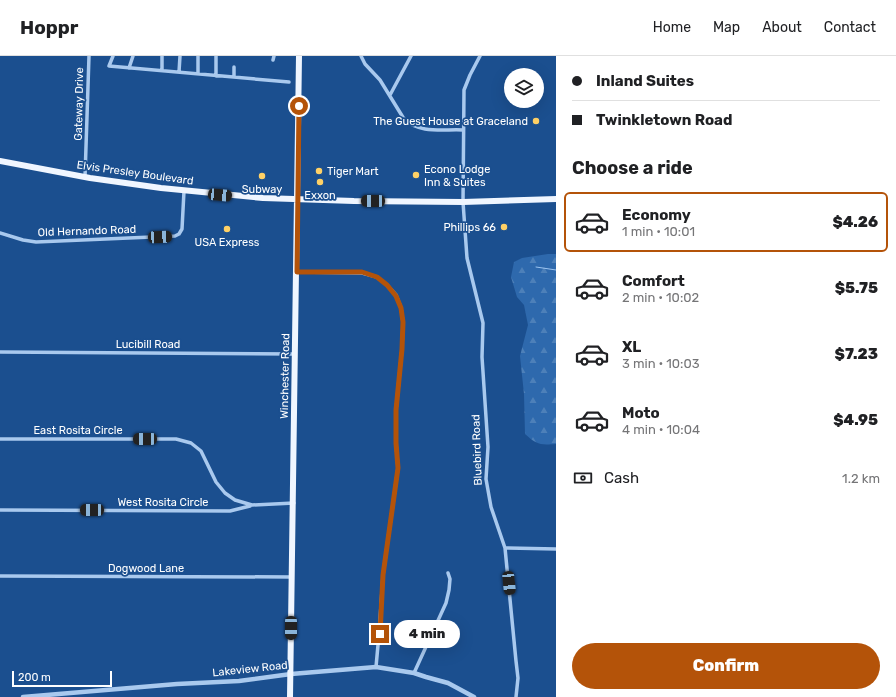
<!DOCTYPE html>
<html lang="en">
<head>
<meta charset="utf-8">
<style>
	:root { --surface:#fff; --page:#f2f2f2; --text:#202124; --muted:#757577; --line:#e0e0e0; --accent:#b45309 }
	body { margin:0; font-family:Rubik,sans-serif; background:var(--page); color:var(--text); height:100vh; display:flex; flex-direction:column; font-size:15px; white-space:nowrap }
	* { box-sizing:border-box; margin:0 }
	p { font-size:13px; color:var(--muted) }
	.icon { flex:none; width:22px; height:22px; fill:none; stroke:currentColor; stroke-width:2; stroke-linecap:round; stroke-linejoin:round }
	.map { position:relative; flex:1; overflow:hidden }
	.drawer { display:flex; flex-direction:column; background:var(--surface); width:340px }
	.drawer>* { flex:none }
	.banner { display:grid; align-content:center; height:88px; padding:0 16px; background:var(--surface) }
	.buttons { position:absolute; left:504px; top:12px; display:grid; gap:8px }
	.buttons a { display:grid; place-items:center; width:40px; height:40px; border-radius:50%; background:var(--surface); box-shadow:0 4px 16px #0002; font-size:20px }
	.scale { position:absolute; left:12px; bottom:10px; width:100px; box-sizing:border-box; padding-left:4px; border:2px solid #fff; border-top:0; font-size:11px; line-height:14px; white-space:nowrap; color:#fff; -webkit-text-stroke:3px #1b4f8f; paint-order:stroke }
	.end { position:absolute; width:18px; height:18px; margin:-9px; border:5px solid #b45309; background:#fff; box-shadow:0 0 0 2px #fff }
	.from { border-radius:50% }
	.bubble { position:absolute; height:28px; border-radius:14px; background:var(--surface); box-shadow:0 4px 16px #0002; font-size:13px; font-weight:800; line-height:28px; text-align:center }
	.car { position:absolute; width:12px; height:24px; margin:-12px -6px; border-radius:5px; box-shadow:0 0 3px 1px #0007; background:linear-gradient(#222 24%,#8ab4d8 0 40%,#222 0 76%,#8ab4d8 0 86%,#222 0) }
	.banner b { display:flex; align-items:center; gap:14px; height:38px; font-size:15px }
	.banner b+b { border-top:1px solid var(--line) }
	.banner i { width:10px; height:10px; background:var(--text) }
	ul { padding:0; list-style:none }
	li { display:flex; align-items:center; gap:12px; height:60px; margin:0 8px 6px; padding:0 8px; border:2px solid transparent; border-radius:6px }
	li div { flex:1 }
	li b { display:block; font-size:15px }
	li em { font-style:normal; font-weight:800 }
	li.current { border-color:var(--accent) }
	li>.icon { width:36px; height:36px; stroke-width:1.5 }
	h2 { padding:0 16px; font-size:18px; line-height:48px }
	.pay { display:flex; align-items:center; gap:10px; height:44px; padding:0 16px; font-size:15px }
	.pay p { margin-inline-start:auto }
	.cta { display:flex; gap:8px; margin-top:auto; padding:8px 16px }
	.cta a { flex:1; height:46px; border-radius:24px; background:var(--accent); color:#fff; font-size:16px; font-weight:800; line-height:46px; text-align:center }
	header { display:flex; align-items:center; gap:24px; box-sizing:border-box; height:56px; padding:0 20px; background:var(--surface); border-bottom:1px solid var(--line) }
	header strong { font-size:19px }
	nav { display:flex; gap:22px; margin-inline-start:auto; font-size:14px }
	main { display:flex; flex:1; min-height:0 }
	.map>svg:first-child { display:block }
	.forest { fill:url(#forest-firs) }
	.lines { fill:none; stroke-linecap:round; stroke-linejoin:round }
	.stream { stroke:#9cc4f0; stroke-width:1 }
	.minor { stroke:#a9c9ee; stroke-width:3.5 }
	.tertiary { stroke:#a9c9ee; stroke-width:4.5 }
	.primary { stroke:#f0f6ff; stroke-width:6 }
	.route { stroke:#b45309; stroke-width:5 }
	.poi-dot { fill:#ffd166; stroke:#1b4f8f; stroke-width:1.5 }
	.labels { text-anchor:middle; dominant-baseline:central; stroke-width:3.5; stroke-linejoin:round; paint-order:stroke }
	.street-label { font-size:11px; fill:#fff; stroke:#1b4f8f }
	.poi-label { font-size:11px; fill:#fff; stroke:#1b4f8f }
</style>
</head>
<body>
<header>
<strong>Hoppr</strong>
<nav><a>Home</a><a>Map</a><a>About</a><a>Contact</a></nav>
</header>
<main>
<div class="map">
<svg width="556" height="641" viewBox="0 0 556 641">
	<defs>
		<pattern id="forest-firs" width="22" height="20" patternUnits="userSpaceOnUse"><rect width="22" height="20" fill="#2e69ad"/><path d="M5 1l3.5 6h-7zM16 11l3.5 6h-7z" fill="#4d80b9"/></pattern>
	</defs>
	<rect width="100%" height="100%" fill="#1b4f8f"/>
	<path class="forest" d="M548,198h8v190c-16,1 -19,1 -31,-10l-1,-40 -4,-38 8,-31 -4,-20 -7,-8 -6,-20 3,-15 8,-4z"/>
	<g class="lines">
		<path class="stream" d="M536,211l20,3"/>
		<path class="minor" d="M113,0l-4,10 180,16
			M361,0l4,8 15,16 24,39c16,15 39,10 59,11
			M480,0l-10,19 -6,15 -1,112 4,56 16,65 -1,34 6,90 -2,32 5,28 14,41 11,113 2,17 -2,19
			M273,4l1,-4
			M129,12l4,-12
			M162,15v-15
			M179,16l1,-16
			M198,18v-18
			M216,20v-20
			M234,21v-10
			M390,39l21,-39
			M85,121l4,-121
			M0,177l23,7 13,2 139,-6 4,-2 3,-5 2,-38
			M297,216l65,1 15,4 10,8 9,10 5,13 2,14 -1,27 -6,61v33l2,25 -15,107 -4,59 -3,33
			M0,296l295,2
			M0,383h176l15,4 10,8 15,31 9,11 10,7 17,5 42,-2
			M0,454l230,1 20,-5
			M505,492l51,1
			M0,520l292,1
			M414,617l32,-70 3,-13 1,-11 -2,-6"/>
		<path class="tertiary" d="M23,641l154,-13 62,-3 52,-7 85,-7 38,6 12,4 22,6 26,14"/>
		<path class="primary" d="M0,105l90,17 71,10 102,10 91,3 109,1 93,-3
			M290,641l9,-641"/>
	</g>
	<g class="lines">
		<path class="route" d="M299,50l-2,166h65l15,5 10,8 9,11 5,12 2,14 -1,27 -6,61v33l2,25 -15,107 -3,59"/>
	</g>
	<g class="poi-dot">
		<circle cx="536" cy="65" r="4"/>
		<circle cx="319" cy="115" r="4"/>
		<circle cx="416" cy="119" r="4"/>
		<circle cx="262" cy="120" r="4"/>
		<circle cx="320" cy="126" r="4"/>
		<circle cx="504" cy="171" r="4"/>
		<circle cx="227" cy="173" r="4"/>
	</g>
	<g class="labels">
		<g class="street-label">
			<text transform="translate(79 48) rotate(-89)">Gateway Drive</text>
			<text transform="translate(135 117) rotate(8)">Elvis Presley Boulevard</text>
			<text transform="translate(87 175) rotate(-2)">Old Hernando Road</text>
			<text x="148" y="288">Lucibill Road</text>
			<text transform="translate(285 320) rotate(-89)">Winchester Road</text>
			<text x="78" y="374">East Rosita Circle</text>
			<text transform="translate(477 394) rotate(-92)">Bluebird Road</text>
			<text x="163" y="446">West Rosita Circle</text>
			<text x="146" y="512">Dogwood Lane</text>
			<text transform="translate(250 613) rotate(-6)">Lakeview Road</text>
		</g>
		<g class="poi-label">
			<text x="528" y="65" text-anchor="end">The Guest House at Graceland</text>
			<text x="424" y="113" text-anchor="start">Econo Lodge<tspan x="424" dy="13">Inn &amp; Suites</tspan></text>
			<text x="327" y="115" text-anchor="start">Tiger Mart</text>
			<text x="262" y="133">Subway</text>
			<text x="320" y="139">Exxon</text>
			<text x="496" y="171" text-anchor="end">Phillips 66</text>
			<text x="227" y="186">USA Express</text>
		</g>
	</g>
</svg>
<div class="buttons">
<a><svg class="icon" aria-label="layers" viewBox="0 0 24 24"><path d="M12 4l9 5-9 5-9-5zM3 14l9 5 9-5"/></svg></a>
</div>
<div class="scale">200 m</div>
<i class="end from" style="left:299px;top:50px"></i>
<i class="end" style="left:380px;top:578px"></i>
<div class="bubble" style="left:394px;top:564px;width:66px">4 min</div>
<i class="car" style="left:220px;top:139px;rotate:95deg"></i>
<i class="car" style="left:373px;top:145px;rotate:270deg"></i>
<i class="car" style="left:160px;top:181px;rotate:87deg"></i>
<i class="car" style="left:145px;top:383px;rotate:270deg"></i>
<i class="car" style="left:92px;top:454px;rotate:270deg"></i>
<i class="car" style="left:509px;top:527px;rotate:174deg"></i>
<i class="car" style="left:291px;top:572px;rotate:180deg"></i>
</div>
<section class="drawer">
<div class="banner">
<b><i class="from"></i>Inland Suites</b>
<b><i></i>Twinkletown Road</b>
</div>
<h2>Choose a ride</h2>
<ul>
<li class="current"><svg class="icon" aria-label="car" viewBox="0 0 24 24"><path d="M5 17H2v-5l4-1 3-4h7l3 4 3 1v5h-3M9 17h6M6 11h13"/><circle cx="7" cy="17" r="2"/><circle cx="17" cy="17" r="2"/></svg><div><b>Economy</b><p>1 min · 10:01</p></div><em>$4.26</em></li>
<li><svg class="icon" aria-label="car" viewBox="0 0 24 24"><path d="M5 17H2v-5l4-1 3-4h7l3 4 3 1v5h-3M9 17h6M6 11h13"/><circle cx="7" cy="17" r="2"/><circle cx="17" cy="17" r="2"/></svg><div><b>Comfort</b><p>2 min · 10:02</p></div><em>$5.75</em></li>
<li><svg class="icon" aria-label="car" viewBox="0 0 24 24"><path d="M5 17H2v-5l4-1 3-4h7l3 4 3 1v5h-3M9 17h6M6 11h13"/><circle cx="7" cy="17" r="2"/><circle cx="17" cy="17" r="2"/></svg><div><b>XL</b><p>3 min · 10:03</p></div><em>$7.23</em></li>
<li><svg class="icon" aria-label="car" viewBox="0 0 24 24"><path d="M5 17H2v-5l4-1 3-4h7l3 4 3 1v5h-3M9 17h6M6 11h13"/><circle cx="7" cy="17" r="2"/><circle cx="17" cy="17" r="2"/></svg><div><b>Moto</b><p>4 min · 10:04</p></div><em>$4.95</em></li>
</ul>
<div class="pay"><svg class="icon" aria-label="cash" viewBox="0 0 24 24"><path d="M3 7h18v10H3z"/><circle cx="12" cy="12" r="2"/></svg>Cash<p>1.2 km</p></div>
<div class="cta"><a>Confirm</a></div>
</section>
</main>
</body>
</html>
